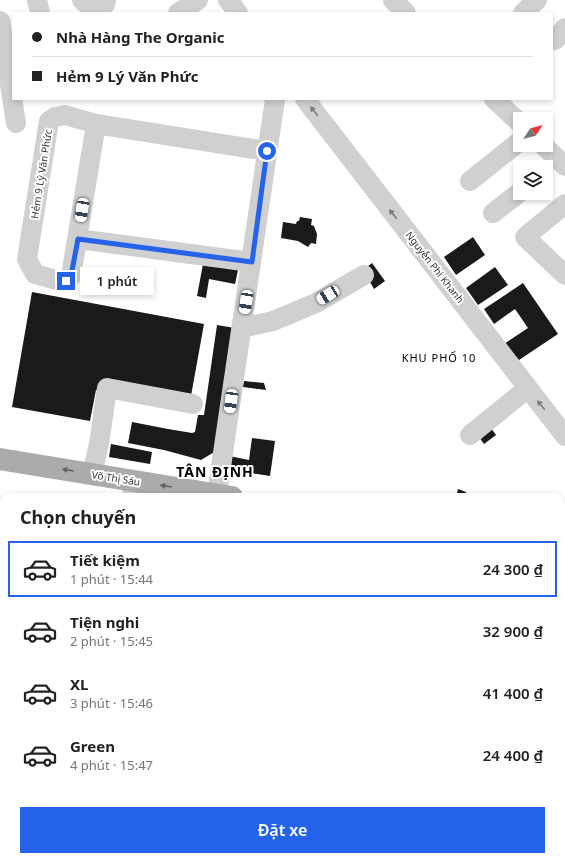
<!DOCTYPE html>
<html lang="vi">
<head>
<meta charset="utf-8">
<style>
	:root { --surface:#fff; --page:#f6f6f6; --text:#222; --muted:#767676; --line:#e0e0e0; --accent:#2563eb }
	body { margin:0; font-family:"Noto Sans",sans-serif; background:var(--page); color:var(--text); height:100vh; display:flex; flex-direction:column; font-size:15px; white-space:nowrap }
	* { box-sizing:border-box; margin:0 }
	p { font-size:13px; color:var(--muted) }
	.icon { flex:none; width:22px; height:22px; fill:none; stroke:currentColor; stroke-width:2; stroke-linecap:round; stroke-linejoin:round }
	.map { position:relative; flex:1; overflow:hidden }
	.side { position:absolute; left:0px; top:493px; width:565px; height:368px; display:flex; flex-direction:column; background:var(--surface); border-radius:12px 12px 0 0; box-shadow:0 2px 6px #0003 }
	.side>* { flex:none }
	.top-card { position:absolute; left:12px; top:12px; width:541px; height:88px; border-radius:0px; box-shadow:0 2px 6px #0003; display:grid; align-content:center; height:88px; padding:0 20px; background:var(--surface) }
	.needle { width:26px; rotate:55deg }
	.tools { position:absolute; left:513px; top:112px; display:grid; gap:8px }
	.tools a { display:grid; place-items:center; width:40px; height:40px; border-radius:0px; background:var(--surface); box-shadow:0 2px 6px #0003; font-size:20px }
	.end { position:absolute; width:18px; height:18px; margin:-9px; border:5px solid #2563eb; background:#fff; box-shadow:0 0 0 2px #fff }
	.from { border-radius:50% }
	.bubble { position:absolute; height:28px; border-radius:0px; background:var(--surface); box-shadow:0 2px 6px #0003; font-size:13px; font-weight:600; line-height:28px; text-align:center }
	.car { position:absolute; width:12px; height:24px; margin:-12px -6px; border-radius:5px; box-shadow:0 0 3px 1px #0007; background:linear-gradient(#fff 24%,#345 0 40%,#fff 0 76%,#345 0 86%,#fff 0) }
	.top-card b { display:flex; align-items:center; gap:14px; height:38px; font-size:15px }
	.top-card b+b { border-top:1px solid var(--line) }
	.top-card i { width:10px; height:10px; background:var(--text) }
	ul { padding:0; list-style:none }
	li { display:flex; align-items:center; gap:12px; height:56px; margin:0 8px 6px; padding:0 12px; border:2px solid transparent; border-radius:0px }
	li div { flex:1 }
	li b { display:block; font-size:15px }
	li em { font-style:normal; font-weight:600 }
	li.active { border-color:var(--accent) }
	li>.icon { width:36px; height:36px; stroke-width:1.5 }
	h2 { padding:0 20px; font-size:18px; line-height:48px }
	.cta { display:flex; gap:8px; margin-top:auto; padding:8px 20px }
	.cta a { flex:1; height:46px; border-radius:0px; background:var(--accent); color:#fff; font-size:16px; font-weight:600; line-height:46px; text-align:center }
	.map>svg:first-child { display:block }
	.building { fill:#1a1a1a }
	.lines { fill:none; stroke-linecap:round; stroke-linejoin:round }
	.minor { stroke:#d0d0d0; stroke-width:20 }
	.major { stroke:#ababab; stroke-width:22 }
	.oneway { fill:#7a7a7a }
	.oneway2 { fill:#636363 }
	.route { stroke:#2563eb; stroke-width:5 }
	.labels { text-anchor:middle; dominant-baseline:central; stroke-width:4; stroke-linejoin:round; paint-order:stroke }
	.street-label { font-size:10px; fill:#333; stroke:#fff }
	.neighbourhood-label { font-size:11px; letter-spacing:1px; fill:#000; stroke:#fff }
	.district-label { font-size:14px; font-weight:bold; letter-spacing:1px; fill:#000; stroke:#fff }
</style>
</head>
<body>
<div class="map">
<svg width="565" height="861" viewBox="0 0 565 861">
	<rect width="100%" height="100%" fill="#fff"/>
	<path class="building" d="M300,217l12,2 -1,6 3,1 3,8 -1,10 -5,-1 -3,4 -10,-6 -17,-3 2,-16 13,2 1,-3h2z
		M473,237l12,18 -29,20 -12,-18z
		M372,263l13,18 -11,8 -11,-19z
		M203,264l35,6 -3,14 -26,-5 -3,19 -9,-2z
		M495,267l13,18 -30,20 -12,-17z
		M523,283l35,51 -42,28 -12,-18 24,-16 -13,-19 -21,15 -10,-15z
		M32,292l172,32 -15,83 -93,-17 -6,31 -78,-14z
		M217,325l18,3 -19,123 -15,9 -37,-10 -36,-7 4,-21 36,7 24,4 3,-1 3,-17h6z
		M244,381l20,2 2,7 -23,-3z
		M491,428l5,7 -12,9 -5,-7z
		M252,438l23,3 -5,35 -40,-6 -1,-14 20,4z
		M111,444l41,8 -2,12 -41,-7z
		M458,489l8,3 -1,5h-9z
		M561,811l4,1v15h-4z
		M561,840l4,1v10l-2,10h-14l1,-4h11z
		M39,857h20l-1,4h-19z"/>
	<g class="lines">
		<path class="minor" d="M37,0l3,13
			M82,0l8,7 15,-3 1,-4
			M228,0l10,13
			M393,0l13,13
			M178,13l20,-13
			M523,13l14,-13
			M0,21l16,102
			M552,37l3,3 10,-12
			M305,99l260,337
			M494,99l26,24
			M96,124l-25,152 -2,3 -6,3 -28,-8 -8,-15 22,-138 6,-4 10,-2 31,9 171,27
			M543,145l22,21
			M470,181l50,-40
			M565,204l-40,33 40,38
			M493,213l27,-21
			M78,239l173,23
			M242,328l31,-7 43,-18 48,-28
			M470,435l58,-47
			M92,474l7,-30 8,-56 86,16
			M217,494l58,-395
			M132,497l2,-16
			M0,529l3,-8 1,1
			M561,690l4,-1
			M0,826l4,3
			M561,832h2
			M114,857l21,4
			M75,861l1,-4
			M183,861l1,-4
			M329,861v-4
			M459,861v-4"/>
		<path class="major" d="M0,459l232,38
			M561,551h4"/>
	</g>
	<defs><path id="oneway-solid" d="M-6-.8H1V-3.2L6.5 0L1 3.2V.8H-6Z"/></defs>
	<g class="oneway">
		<use href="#oneway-solid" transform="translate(314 111) rotate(-128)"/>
		<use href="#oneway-solid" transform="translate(393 214) rotate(-128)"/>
		<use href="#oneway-solid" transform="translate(541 405) rotate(-128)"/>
	</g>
	<g class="oneway2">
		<use href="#oneway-solid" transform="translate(68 470) rotate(-171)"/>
		<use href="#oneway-solid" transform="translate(166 486) rotate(-171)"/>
	</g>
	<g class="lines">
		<path class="route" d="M66,281l5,-5 7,-37 174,23 15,-111"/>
	</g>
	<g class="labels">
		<g class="street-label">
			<text transform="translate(41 174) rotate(-81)">Hẻm 9 Lý Văn Phức</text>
			<text transform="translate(435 267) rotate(52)">Nguyễn Phi Khanh</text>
			<text transform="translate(116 478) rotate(9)">Võ Thị Sáu</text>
		</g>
		<g class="neighbourhood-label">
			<text x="439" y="357">KHU PHỐ 10</text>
		</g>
		<g class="district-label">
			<text x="215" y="471">TÂN ĐỊNH</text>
		</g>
	</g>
</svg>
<div class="tools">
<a><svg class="needle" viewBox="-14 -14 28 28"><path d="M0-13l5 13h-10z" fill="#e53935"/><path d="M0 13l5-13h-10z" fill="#767676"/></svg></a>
<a><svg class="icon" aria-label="layers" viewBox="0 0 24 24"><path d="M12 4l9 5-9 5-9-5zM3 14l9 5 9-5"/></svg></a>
</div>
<i class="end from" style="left:267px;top:151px"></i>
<i class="end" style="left:66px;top:281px"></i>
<div class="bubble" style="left:80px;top:267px;width:74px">1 phút</div>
<i class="car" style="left:82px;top:210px;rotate:189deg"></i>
<i class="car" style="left:328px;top:295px;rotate:239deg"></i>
<i class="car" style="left:246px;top:302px;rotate:189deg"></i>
<i class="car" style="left:231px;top:401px;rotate:188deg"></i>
<div class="top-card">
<b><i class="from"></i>Nhà Hàng The Organic</b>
<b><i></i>Hẻm 9 Lý Văn Phức</b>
</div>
<section class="side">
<h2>Chọn chuyến</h2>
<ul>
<li class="active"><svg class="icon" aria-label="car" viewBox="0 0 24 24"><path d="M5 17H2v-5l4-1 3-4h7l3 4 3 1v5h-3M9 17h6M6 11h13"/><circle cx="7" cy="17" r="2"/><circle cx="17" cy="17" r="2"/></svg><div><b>Tiết kiệm</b><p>1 phút · 15:44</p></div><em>24 300 ₫</em></li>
<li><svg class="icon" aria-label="car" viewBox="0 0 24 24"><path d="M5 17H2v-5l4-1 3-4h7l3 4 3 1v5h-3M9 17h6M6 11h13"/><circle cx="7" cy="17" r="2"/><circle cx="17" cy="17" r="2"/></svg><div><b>Tiện nghi</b><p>2 phút · 15:45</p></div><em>32 900 ₫</em></li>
<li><svg class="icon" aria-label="car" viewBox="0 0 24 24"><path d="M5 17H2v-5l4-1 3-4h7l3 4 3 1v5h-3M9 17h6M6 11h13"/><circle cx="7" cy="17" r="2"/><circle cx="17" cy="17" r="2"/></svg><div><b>XL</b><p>3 phút · 15:46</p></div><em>41 400 ₫</em></li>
<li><svg class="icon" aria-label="car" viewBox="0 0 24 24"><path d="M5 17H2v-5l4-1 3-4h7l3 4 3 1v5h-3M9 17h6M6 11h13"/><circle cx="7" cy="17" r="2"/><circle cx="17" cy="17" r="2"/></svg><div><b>Green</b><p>4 phút · 15:47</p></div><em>24 400 ₫</em></li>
</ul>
<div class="cta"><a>Đặt xe</a></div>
</section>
</div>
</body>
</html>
